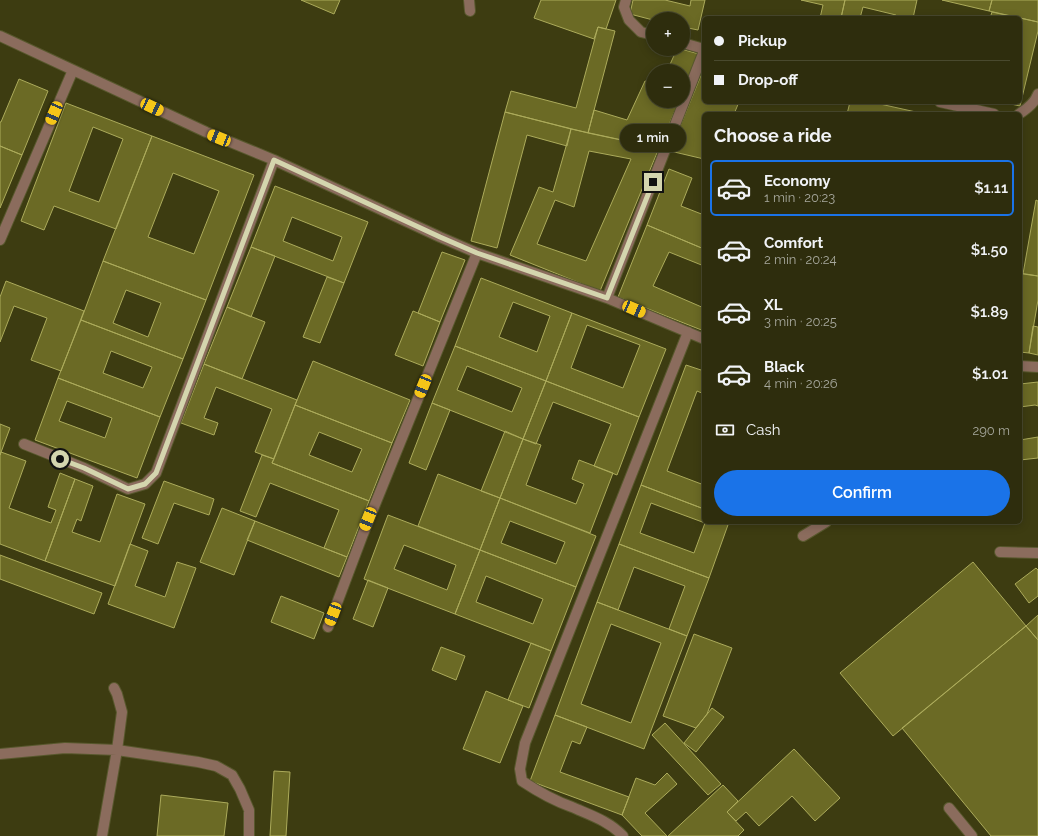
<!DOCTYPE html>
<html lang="en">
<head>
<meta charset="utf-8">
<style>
	:root { --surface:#2e2d0d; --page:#3a391b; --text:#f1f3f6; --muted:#a7a89d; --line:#49492e; --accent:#1a73e8 }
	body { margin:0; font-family:Raleway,sans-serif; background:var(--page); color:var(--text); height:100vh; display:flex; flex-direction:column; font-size:15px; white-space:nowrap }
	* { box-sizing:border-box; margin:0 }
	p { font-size:13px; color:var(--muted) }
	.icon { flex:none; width:22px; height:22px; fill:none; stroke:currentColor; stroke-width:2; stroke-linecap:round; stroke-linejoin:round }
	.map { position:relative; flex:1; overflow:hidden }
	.sheet { position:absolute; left:702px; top:112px; width:320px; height:412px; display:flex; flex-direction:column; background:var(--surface); border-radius:6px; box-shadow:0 2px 10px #0003,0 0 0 1px var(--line) }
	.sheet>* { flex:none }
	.hud { position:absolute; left:702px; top:16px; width:320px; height:88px; border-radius:6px; box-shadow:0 2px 10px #0003,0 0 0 1px var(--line); display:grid; align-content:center; height:88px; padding:0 12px; background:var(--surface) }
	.fabs { position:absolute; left:646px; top:12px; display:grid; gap:8px }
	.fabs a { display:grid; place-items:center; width:44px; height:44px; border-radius:50%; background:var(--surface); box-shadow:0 2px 10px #0003,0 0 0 1px var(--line); font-size:20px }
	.end { position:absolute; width:18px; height:18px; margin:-9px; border:5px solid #d4d5ae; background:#111; box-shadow:0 0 0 2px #111 }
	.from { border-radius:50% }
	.bubble { position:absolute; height:28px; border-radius:14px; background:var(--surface); box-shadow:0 2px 10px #0003,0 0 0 1px var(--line); font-size:13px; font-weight:600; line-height:28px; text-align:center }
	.car { position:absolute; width:12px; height:24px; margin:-12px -6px; border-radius:5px; box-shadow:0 0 3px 1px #0007; background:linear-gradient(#f5c518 24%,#345 0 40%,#f5c518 0 76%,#345 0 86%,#f5c518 0) }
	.hud b { display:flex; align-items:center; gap:14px; height:38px; font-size:15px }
	.hud b+b { border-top:1px solid var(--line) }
	.hud i { width:10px; height:10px; background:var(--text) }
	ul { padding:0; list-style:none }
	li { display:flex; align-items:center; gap:12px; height:56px; margin:0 8px 6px; padding:0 4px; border:2px solid transparent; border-radius:6px }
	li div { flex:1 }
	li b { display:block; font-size:15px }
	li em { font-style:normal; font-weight:600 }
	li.current { border-color:var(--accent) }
	li>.icon { width:36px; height:36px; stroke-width:1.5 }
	h2 { padding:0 12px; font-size:18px; line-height:48px }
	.pay { display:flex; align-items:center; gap:10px; height:44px; padding:0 12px; font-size:15px }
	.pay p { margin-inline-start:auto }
	.action { display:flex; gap:8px; margin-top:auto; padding:8px 12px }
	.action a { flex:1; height:46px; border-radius:24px; background:var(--accent); color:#fff; font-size:16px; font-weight:600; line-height:46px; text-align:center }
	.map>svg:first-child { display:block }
	.building { fill:#6b6a25; stroke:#acab5b; fill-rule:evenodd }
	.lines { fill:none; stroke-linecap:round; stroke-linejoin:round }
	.minor-casing { stroke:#58582d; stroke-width:12 }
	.minor { stroke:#8b6c5d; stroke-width:10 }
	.route { stroke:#d4d5ae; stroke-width:5 }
</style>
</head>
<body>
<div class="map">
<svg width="1038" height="836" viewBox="0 0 1038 836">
	<rect width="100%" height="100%" fill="#3d3c11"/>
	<path class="building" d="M301,0h39l-6,14z
		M541,0h75l-10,29 -8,-2 -4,12 -60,-21z
		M633,0h32l25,6 1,-6h14l-7,30 -15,-3v-8l-30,1 -23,-6z
		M801,0h44l-4,18h-21l3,-13z
		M845,0h72l-4,18h-17v-3l-33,-8 -3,11h-19z
		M942,0h50l-3,11z
		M992,0h46v22l-49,-11z
		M992,12l27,6h-29z
		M1020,18l18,4v9l-18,75 -18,-4h18z
		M598,27l17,4 -27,102 -83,-21 6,-21 65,17z
		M677,49h4l18,5 -16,38v-21h-16z
		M704,68v34h35l-5,12h-30v45l-34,-8z
		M19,79l29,12 -26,64 -22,-9v-24h1z
		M645,81l8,2v18h26l-20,47 -71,-15 6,-23 33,10z
		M850,102h21l54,12h-78z
		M66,103l86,33 -36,93 -62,-23 -10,24 -23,-9zM93,127l30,12 -24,63 -30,-11z
		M505,112l66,17 -4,17 -40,-11 -30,113 -26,-7z
		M571,129l88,19 -59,143 -90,-36 29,-68 14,5zM589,151l42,8 -45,102 -49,-17 18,-44 19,7z
		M152,136l102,39 -48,125 -103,-39zM173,173l46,18 -25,63 -46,-17z
		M0,146l22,9 -22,53z
		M669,169l23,9 -11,28 23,9v34l-57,-24z
		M275,186l93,36 -24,61 -93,-36zM292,217l50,20 -9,24 -50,-20z
		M1036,200l2,1v75l-15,-2z
		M647,225l57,24v17l-35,-14 -16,34 51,22v23l-86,-34z
		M251,247l24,9 -24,61 -24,-10z
		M442,252l23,8 -25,62 -22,-9z
		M103,261l103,39 -23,59 -102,-39zM126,290l35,13 -13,34 -35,-14z
		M1020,273l18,3v24l-9,53 -9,-1z
		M327,277l17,6 -24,60 -17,-6z
		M481,278l91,35 -26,68 -91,-35zM513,302l37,14 -13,36 -38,-15z
		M6,281l78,30 -23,60 -30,-11 16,-42 -33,-12 -14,36v-45z
		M227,307l38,15 -23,57 -38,-15z
		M413,311l27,11 -17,44 -28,-11z
		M572,313l94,36 -27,68 -93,-36zM587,325l53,20 -17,43 -52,-20z
		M81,320l102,39 -23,58 -102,-39zM111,351l41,16 -9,21 -40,-15z
		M1033,326l5,1v28l-9,-2z
		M455,346l91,35 -23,58 -91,-36zM467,366l55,22 -10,24 -55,-22z
		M313,361l97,39 -18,43 -97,-38z
		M204,364l93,36 -23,59 -19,-7 17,-43 -56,-22 -12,31 14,5 -4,12 -33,-12z
		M686,365l18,6v23l-7,-3 -30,80 37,14v24l-63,-24z
		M58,378l102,39 -23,61 -102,-38zM67,401l45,17 -7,20 -46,-17z
		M546,381l93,36 -22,58 -23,-9 17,-42 -58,-22 -17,42 -13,-5z
		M1038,382v24l-3,-1 -15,2v-23z
		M432,403l18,7 -24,60 -17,-7z
		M295,405l97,38 -23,58 -97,-38zM319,432l43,17 -10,23 -43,-17z
		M0,424l10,4 -10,27z
		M505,431l18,8 -23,59 -19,-7z
		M1038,437v21l-18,2v-20z
		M523,439l18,6 -15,40 50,19 8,-20 -12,-5 7,-19 34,13 -23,60 -90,-35z
		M1,452l25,9 -17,47 42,15 5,-13 -8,-3 12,-34 15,6 -30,82 -45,-17v-89z
		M262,455l12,4 -2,4 97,38 -22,56 -23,-9 15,-38 -69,-27 -14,34 -16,-6z
		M438,474l62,24 -20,52 -62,-24z
		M75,479l18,7 -12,35 -4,-2 -5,13 28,10 17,-48 28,10 -30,82 -70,-25z
		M164,481l50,18 -5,16 -35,-12 -16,41 -16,-6z
		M641,485l63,24v13h25l-20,56 -90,-34zM651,503l54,20 -11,30 -54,-20z
		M500,498l96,38 -20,51 -96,-37zM510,521l55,21 -9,22 -55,-21z
		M222,508l33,13 -21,54 -34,-13z
		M388,515l92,35 -25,64 -91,-35zM404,545l52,20 -9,25 -53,-21z
		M255,521l92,36 -8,20 -92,-37z
		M130,544l18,7 -13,35 30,11 12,-35 19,6 -22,60 -66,-24z
		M619,544l90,34 -22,58 -18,-7 16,-43 -51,-19 -16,43 -21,-8z
		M480,550l96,37 -25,64 -96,-37zM486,576l57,23 -10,25 -57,-22z
		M0,555l102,38 -8,21 -94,-35z
		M973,562l53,64 -133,110 -53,-63z
		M1036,568l2,2v26l-9,7 -14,-19z
		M368,580l20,8 -15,39 -20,-8z
		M281,596l43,17 -10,26 -43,-17z
		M597,602l90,34 -43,113 -89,-34zM611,624l50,19 -30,80 -50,-19z
		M1038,615v25l-12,-14z
		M1026,626l12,14v196h-47l-89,-108z
		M694,634l38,14 -25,66 -11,14 -33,-12z
		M531,643l20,8 -22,57 -21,-8z
		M441,647l24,9 -9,24 -24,-10z
		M486,691l37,15 -23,57 -37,-14z
		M712,708l12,9 -28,35 -12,-9z
		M555,715l32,12 -7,17 -8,-3 -12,31 69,25 -7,18 -92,-34z
		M665,723l56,61 -13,11 -56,-60z
		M794,749l46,49 -25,23 -23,-25 -33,30 -13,-14 -10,9 -9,-9z
		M274,771l16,1 -4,64h-16z
		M667,773l10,11 -32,29 22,23h-25l-20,-21 14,-37 19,7z
		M723,785l15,16 -11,11 17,18 -6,6h-70z
		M161,795l67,8 -4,33h-67z"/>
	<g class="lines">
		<g class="minor-casing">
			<path id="minor" d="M469,0l1,11
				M626,0l-2,7 5,13 12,12 12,3
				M0,36l206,96 68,28 166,77 37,16 130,45 97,41
				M683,43l21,6
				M940,102l54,12
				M1019,114c8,-5 16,-11 19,-20
				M0,240l73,-170
				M607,298l97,-247
				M1020,366l18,1
				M24,444l60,24 44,21 17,-5 11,-11 118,-313
				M803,536l23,-14
				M1000,552l38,1
				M328,627l35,-93 114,-281
				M0,754l65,-6 52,2 81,12 18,4 16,9 8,14 9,21v26
				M949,808l23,28
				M102,836l15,-86 5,-38 -5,-18 -3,-6
				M623,836c-14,-15 -33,-21 -51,-29 -17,-6 -35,-16 -50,-26l-2,-12 5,-26 163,-411"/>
		</g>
		<use href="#minor" class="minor"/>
	</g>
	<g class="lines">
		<path class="route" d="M60,459l24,9 44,21 17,-5 11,-11 118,-313 166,77 37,16 130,45 46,-116"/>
	</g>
</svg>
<div class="fabs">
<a>+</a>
<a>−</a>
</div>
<i class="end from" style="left:60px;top:459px"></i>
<i class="end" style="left:653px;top:182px"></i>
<div class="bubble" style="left:620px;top:124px;width:66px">1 min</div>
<i class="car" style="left:152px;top:107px;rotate:115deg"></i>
<i class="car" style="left:54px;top:113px;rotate:203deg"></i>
<i class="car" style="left:219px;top:138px;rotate:292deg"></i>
<i class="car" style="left:634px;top:309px;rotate:113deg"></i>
<i class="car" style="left:423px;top:386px;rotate:202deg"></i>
<i class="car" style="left:368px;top:519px;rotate:202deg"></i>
<i class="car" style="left:333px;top:614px;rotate:201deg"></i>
<div class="hud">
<b><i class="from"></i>Pickup</b>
<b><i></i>Drop-off</b>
</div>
<section class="sheet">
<h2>Choose a ride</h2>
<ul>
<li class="current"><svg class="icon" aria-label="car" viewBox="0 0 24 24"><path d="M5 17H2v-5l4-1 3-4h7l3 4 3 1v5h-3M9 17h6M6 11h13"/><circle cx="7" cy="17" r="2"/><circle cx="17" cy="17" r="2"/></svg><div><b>Economy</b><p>1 min · 20:23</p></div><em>$1.11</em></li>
<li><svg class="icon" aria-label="car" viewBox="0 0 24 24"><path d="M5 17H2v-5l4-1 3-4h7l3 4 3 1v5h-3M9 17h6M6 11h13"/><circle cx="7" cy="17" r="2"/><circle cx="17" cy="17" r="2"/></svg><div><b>Comfort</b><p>2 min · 20:24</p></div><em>$1.50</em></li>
<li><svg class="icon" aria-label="car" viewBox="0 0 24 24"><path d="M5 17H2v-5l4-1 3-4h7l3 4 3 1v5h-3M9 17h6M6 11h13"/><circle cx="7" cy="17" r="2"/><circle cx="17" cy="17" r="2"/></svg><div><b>XL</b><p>3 min · 20:25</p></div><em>$1.89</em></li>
<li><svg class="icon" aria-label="car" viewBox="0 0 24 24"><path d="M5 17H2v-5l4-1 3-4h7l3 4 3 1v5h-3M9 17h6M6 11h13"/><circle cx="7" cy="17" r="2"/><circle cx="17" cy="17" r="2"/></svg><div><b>Black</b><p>4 min · 20:26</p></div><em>$1.01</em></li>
</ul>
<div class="pay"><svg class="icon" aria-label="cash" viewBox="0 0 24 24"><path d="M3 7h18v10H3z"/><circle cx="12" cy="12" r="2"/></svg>Cash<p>290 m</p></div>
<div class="action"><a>Confirm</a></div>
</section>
</div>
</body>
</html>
